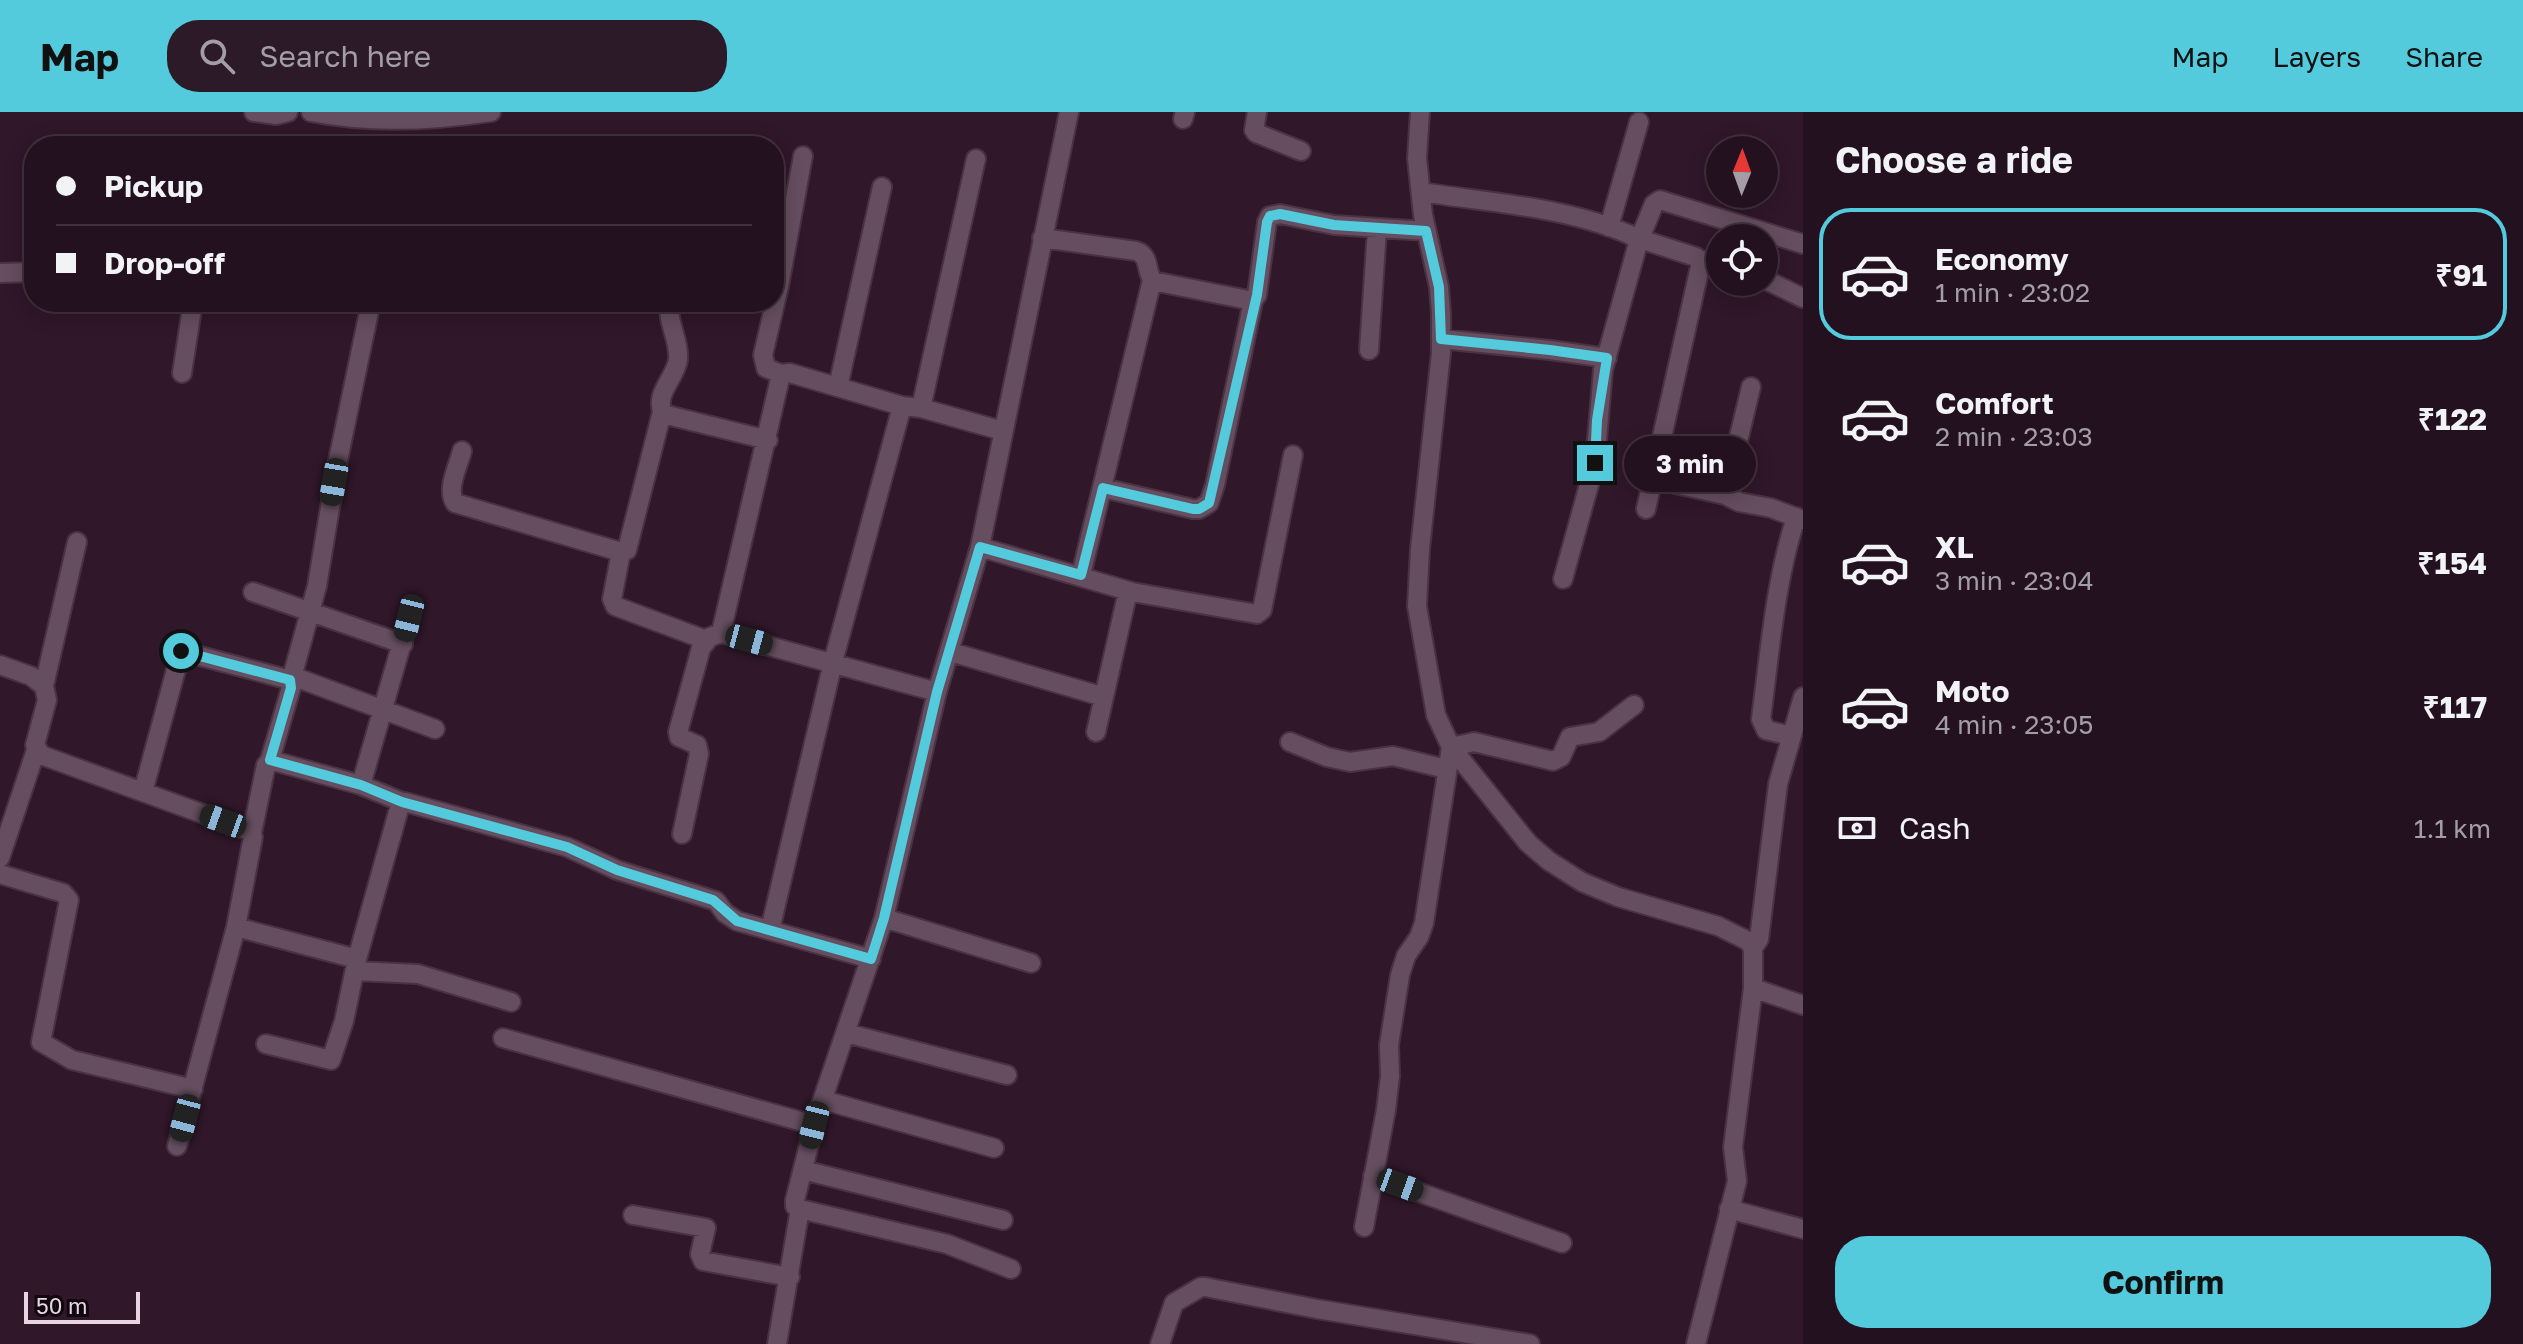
<!DOCTYPE html>
<html lang="en">
<head>
<meta charset="utf-8">
<style>
	:root { --surface:#241120; --page:#2c1a29; --text:#f1f3f6; --muted:#a39da5; --line:#41313e; --accent:#54cadd }
	body { margin:0; font-family:"Golos Text",sans-serif; background:var(--page); color:var(--text); height:100vh; display:flex; flex-direction:column; font-size:30px; white-space:nowrap }
	* { box-sizing:border-box; margin:0 }
	p { font-size:26px; color:var(--muted) }
	.icon { flex:none; width:44px; height:44px; fill:none; stroke:currentColor; stroke-width:2; stroke-linecap:round; stroke-linejoin:round }
	.map { position:relative; flex:1; overflow:hidden }
	.sheet { display:flex; flex-direction:column; background:var(--surface); width:720px }
	.sheet>* { flex:none }
	.hud { position:absolute; left:24px; top:24px; width:760px; height:176px; border-radius:32px; box-shadow:0 4px 20px #0003,0 0 0 2px var(--line); display:grid; align-content:center; height:176px; padding:0 32px; background:var(--surface) }
	.needle { width:52px; rotate:1deg }
	.fabs { position:absolute; left:1706px; top:24px; display:grid; gap:16px }
	.fabs a { display:grid; place-items:center; width:72px; height:72px; border-radius:50%; background:var(--surface); box-shadow:0 4px 20px #0003,0 0 0 2px var(--line); font-size:40px }
	.scale { position:absolute; left:24px; bottom:20px; width:116px; box-sizing:border-box; padding-left:8px; border:4px solid #e7d5e2; border-top:0; font-size:22px; line-height:28px; white-space:nowrap; color:#e7d5e2; -webkit-text-stroke:6px #11070f; paint-order:stroke }
	.end { position:absolute; width:36px; height:36px; margin:-18px; border:10px solid #54cadd; background:#111; box-shadow:0 0 0 4px #111 }
	.from { border-radius:50% }
	.bubble { position:absolute; height:56px; border-radius:28px; background:var(--surface); box-shadow:0 4px 20px #0003,0 0 0 2px var(--line); font-size:26px; font-weight:700; line-height:56px; text-align:center }
	.car { position:absolute; width:24px; height:48px; margin:-24px -12px; border-radius:10px; box-shadow:0 0 6px 2px #0007; background:linear-gradient(#222 24%,#8ab4d8 0 40%,#222 0 76%,#8ab4d8 0 86%,#222 0) }
	.hud b { display:flex; align-items:center; gap:28px; height:76px; font-size:30px }
	.hud b+b { border-top:2px solid var(--line) }
	.hud i { width:20px; height:20px; background:var(--text) }
	ul { padding:0; list-style:none }
	li { display:flex; align-items:center; gap:24px; height:132px; margin:0 16px 12px; padding:0 16px; border:4px solid transparent; border-radius:32px }
	li div { flex:1 }
	li b { display:block; font-size:30px }
	li em { font-style:normal; font-weight:700 }
	li.on { border-color:var(--accent) }
	li>.icon { width:72px; height:72px; stroke-width:1.5 }
	h2 { padding:0 32px; font-size:36px; line-height:96px }
	.pay { display:flex; align-items:center; gap:20px; height:88px; padding:0 32px; font-size:30px }
	.pay p { margin-inline-start:auto }
	.primary-button { display:flex; gap:16px; margin-top:auto; padding:16px 32px }
	.primary-button a { flex:1; height:92px; border-radius:32px; background:var(--accent); color:#111; font-size:32px; font-weight:700; line-height:92px; text-align:center }
	header { display:flex; align-items:center; gap:48px; box-sizing:border-box; height:112px; padding:0 40px; background:var(--accent); color:#111 }
	header strong { font-size:38px }
	nav { display:flex; gap:44px; margin-inline-start:auto; font-size:28px }
	.search { width:560px; height:72px; background:var(--page); display:flex; align-items:center; gap:20px; box-sizing:border-box; padding:0 28px; border-radius:32px; color:var(--muted); font-size:30px }
	main { display:flex; flex:1; min-height:0 }
	.map>svg:first-child { display:block }
	.lines { fill:none; stroke-linecap:round; stroke-linejoin:round }
	.minor-casing { stroke:#4a3244; stroke-width:22 }
	.minor { stroke:#654e5f; stroke-width:18 }
	.route { stroke:#54cadd; stroke-width:10 }
</style>
</head>
<body>
<header>
<strong>Map</strong>
<div class="search"><svg class="icon" aria-label="search" viewBox="0 0 24 24"><circle cx="10" cy="10" r="6"/><path d="M15 15l6 6"/></svg>Search here</div>
<nav><a>Map</a><a>Layers</a><a>Share</a></nav>
</header>
<main>
<div class="map">
<svg width="1803" height="1232" viewBox="0 0 1803 1232">
	<rect width="100%" height="100%" fill="#30172a"/>
	<g class="lines">
		<g class="minor-casing">
			<path id="minor" d="M254,0l22,3 12,-3
				M311,0c59,12 121,9 180,0
				M1257,0l-3,18 2,3 45,18
				M1420,0l-3,46 6,57 16,72 2,27v39l-21,196 -3,57 19,109 15,32 77,96 21,18 33,21 36,15 100,29 30,15 5,7v40l-20,159 4,34 -41,163
				M1183,7l2,-7
				M1421,80c71,11 150,15 216,46l1,5 -35,127 -8,93 -32,116
				M1609,115l30,-105
				M1042,126l94,13c15,5 9,20 17,30l100,20 4,-6 10,-73 3,-6 10,-2 54,11 92,6
				M1640,127l56,18 5,5 -55,247
				M1638,131l16,-39 6,-4 143,44
				M1700,148l20,2
				M0,161l34,-1
				M1764,167l39,19
				M670,190c-4,20 10,37 8,58 -3,19 -24,33 -15,54l105,26
				M1441,227l109,11 57,8
				M1369,238l8,-121
				M182,261l11,-71
				M781,262l-15,-6 -3,-13 16,-69 24,-130
				M838,275l44,-200
				M1751,275l-26,108 14,7 32,6 32,12
				M921,296l82,23
				M462,339c-4,16 -16,38 -7,52l166,49 6,-2 35,-138
				M1653,367l72,16
				M1103,376l90,21h6l10,-6 6,-18 38,-184
				M980,435l152,45 125,22 5,-4 31,-155
				M621,440l-9,47 3,7 91,34
				M1081,463l71,-295
				M253,480l150,52
				M951,540l153,45
				M0,553l31,11 13,10 3,14 -12,45 6,10 209,76 3,6 -17,90 121,32 43,-154 5,-3 162,45 50,23 99,31 9,12 12,8 134,38
				M292,564l143,53
				M291,569l26,-95 20,-121 34,-163
				M44,574l33,-144
				M937,580l-216,-59 60,-259 9,-1 112,33 19,2 55,-249
				M1096,620l32,-141
				M1791,624l-25,-6 -5,-11c9,-69 14,-136 35,-202
				M1290,630l37,15 23,5 43,-6 53,13
				M361,673l48,-167
				M143,680l38,-141 109,29 1,8 -21,72
				M252,721l14,-68 4,-5 91,25 41,17
				M682,722l17,-80 -2,-9 -18,-8 -1,-5 23,-84 9,-11 11,-4
				M0,746l36,-108
				M0,762l63,19 6,7 -28,142 31,18 121,29
				M884,806l147,45
				M770,818l63,-268 69,-256
				M1753,836l6,-9 19,-155 25,-87
				M356,859l62,3 93,28
				M1753,876l50,17
				M846,921l161,42
				M503,926l311,87
				M266,932l65,16 13,-39 13,-62
				M823,988l171,48
				M177,1034l59,-219
				M803,1058l200,50
				M1373,1064l189,67
				M800,1097l147,35 64,25
				M1729,1097l74,20
				M633,1103l73,13 -6,26 3,7 87,16
				M1364,1115l22,-117 4,-34 -1,-31 11,-70 6,-19 13,-19 5,-14 27,-176 23,-5 79,19 8,-4 9,-20 29,-5 35,-27
				M777,1232l23,-135 -5,-3v-6l19,-75 70,-207 53,-226 43,-145 89,-435
				M1160,1232l14,-41 27,-16h4l112,22 213,35"/>
		</g>
		<use href="#minor" class="minor"/>
	</g>
	<g class="lines">
		<path class="route" d="M181,539l109,29 1,8 -21,72 91,25 41,17 165,45 50,23 96,30 24,21 134,38 13,-41 53,-226 43,-145 101,28 22,-87 90,21h6l10,-6 48,-208 10,-73 3,-6 10,-2 54,11 92,6 13,56 2,52 109,11 57,8 -10,62 -2,43"/>
	</g>
</svg>
<div class="fabs">
<a><svg class="needle" viewBox="-14 -14 28 28"><path d="M0-13l5 13h-10z" fill="#e53935"/><path d="M0 13l5-13h-10z" fill="#a39da5"/></svg></a>
<a><svg class="icon" aria-label="locate" viewBox="0 0 24 24"><circle cx="12" cy="12" r="6"/><path d="M12 2v4M12 18v4M2 12h4M18 12h4"/></svg></a>
</div>
<div class="scale">50 m</div>
<i class="end from" style="left:181px;top:539px"></i>
<i class="end" style="left:1595px;top:351px"></i>
<div class="bubble" style="left:1624px;top:324px;width:132px">3 min</div>
<i class="car" style="left:334px;top:370px;rotate:190deg"></i>
<i class="car" style="left:409px;top:506px;rotate:194deg"></i>
<i class="car" style="left:749px;top:528px;rotate:105deg"></i>
<i class="car" style="left:223px;top:709px;rotate:290deg"></i>
<i class="car" style="left:185px;top:1006px;rotate:195deg"></i>
<i class="car" style="left:814px;top:1013px;rotate:194deg"></i>
<i class="car" style="left:1400px;top:1073px;rotate:110deg"></i>
<div class="hud">
<b><i class="from"></i>Pickup</b>
<b><i></i>Drop-off</b>
</div>
</div>
<section class="sheet">
<h2>Choose a ride</h2>
<ul>
<li class="on"><svg class="icon" aria-label="car" viewBox="0 0 24 24"><path d="M5 17H2v-5l4-1 3-4h7l3 4 3 1v5h-3M9 17h6M6 11h13"/><circle cx="7" cy="17" r="2"/><circle cx="17" cy="17" r="2"/></svg><div><b>Economy</b><p>1 min · 23:02</p></div><em>₹91</em></li>
<li><svg class="icon" aria-label="car" viewBox="0 0 24 24"><path d="M5 17H2v-5l4-1 3-4h7l3 4 3 1v5h-3M9 17h6M6 11h13"/><circle cx="7" cy="17" r="2"/><circle cx="17" cy="17" r="2"/></svg><div><b>Comfort</b><p>2 min · 23:03</p></div><em>₹122</em></li>
<li><svg class="icon" aria-label="car" viewBox="0 0 24 24"><path d="M5 17H2v-5l4-1 3-4h7l3 4 3 1v5h-3M9 17h6M6 11h13"/><circle cx="7" cy="17" r="2"/><circle cx="17" cy="17" r="2"/></svg><div><b>XL</b><p>3 min · 23:04</p></div><em>₹154</em></li>
<li><svg class="icon" aria-label="car" viewBox="0 0 24 24"><path d="M5 17H2v-5l4-1 3-4h7l3 4 3 1v5h-3M9 17h6M6 11h13"/><circle cx="7" cy="17" r="2"/><circle cx="17" cy="17" r="2"/></svg><div><b>Moto</b><p>4 min · 23:05</p></div><em>₹117</em></li>
</ul>
<div class="pay"><svg class="icon" aria-label="cash" viewBox="0 0 24 24"><path d="M3 7h18v10H3z"/><circle cx="12" cy="12" r="2"/></svg>Cash<p>1.1 km</p></div>
<div class="primary-button"><a>Confirm</a></div>
</section>
</main>
</body>
</html>
